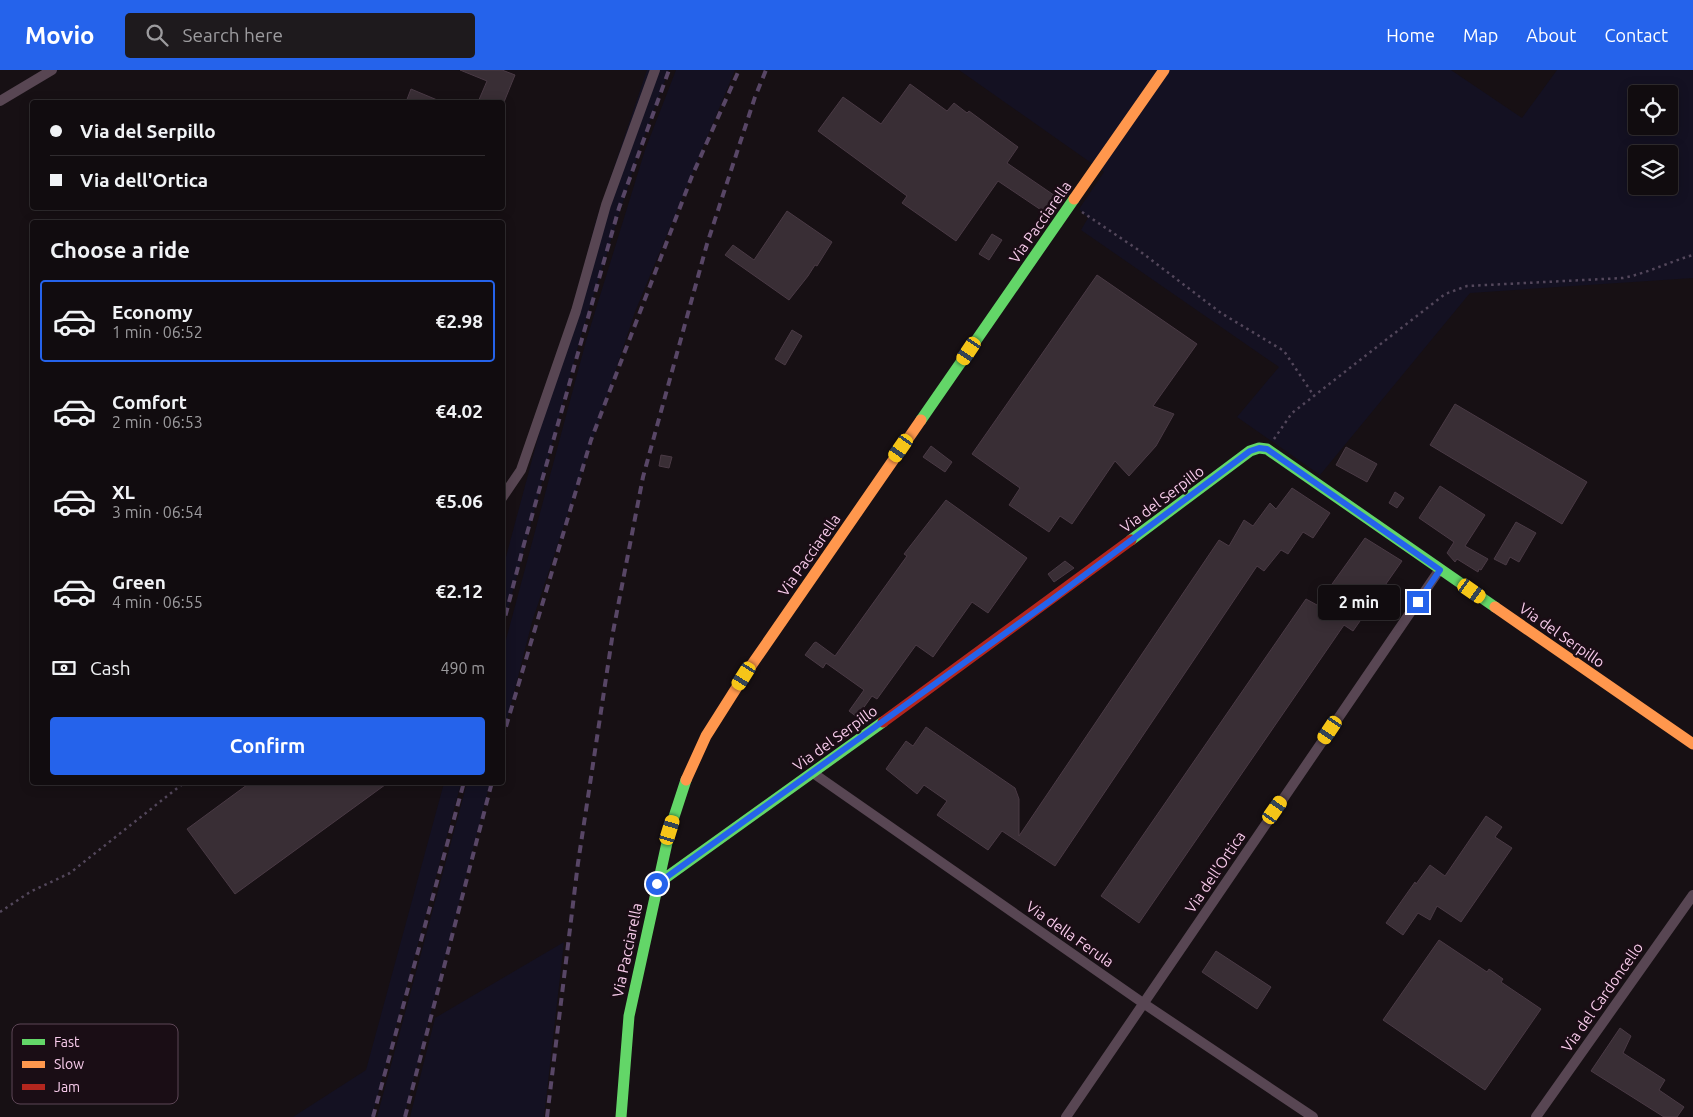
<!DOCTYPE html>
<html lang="en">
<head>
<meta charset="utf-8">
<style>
	:root { --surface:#110c0f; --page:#1e1a1d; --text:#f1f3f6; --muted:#9c9b9e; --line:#302c2f; --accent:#2563eb }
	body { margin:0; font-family:Ubuntu,sans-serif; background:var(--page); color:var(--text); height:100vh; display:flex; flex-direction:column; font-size:19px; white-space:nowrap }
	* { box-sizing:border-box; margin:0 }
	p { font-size:16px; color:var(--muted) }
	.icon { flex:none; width:28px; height:28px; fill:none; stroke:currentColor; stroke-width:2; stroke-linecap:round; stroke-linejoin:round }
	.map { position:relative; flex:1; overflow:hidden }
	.drawer { position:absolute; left:30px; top:150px; width:475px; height:565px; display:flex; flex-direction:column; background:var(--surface); border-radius:5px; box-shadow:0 2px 12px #0003,0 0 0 1px var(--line) }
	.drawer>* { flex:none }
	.top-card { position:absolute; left:30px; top:30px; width:475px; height:110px; border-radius:5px; box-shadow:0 2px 12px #0003,0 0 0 1px var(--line); display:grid; align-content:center; height:110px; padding:0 20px; background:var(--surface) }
	.tools { position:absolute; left:1628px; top:15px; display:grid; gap:10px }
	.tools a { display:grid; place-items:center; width:50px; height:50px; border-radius:5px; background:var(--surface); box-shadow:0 2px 12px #0003,0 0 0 1px var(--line); font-size:25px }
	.end { position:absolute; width:22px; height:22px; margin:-11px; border:6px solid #2563eb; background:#fff; box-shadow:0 0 0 2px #fff }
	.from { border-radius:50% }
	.bubble { position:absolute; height:35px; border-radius:5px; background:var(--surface); box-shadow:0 2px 12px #0003,0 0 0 1px var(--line); font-size:16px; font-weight:700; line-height:35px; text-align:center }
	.car { position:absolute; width:15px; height:30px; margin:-15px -8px; border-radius:6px; box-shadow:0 0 4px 1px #0007; background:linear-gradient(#f5c518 24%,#345 0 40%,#f5c518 0 76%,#345 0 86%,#f5c518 0) }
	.top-card b { display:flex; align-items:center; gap:18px; height:48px; font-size:19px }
	.top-card b+b { border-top:1px solid var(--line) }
	.top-card i { width:12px; height:12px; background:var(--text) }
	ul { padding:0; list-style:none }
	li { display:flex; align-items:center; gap:15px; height:82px; margin:0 10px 8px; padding:0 10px; border:2px solid transparent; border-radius:5px }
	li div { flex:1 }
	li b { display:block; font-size:19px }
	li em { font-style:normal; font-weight:700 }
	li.selected { border-color:var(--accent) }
	li>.icon { width:45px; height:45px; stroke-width:1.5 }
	h2 { padding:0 20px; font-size:22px; line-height:60px }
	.pay { display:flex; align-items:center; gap:12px; height:55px; padding:0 20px; font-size:19px }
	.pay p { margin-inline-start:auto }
	.primary-button { display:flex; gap:10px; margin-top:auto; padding:10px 20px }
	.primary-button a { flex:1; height:58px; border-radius:5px; background:var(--accent); color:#fff; font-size:20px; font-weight:700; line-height:58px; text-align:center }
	header { display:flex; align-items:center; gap:30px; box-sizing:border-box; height:70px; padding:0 25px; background:var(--accent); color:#fff }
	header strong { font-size:24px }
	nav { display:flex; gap:28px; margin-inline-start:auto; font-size:18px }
	.search { width:350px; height:45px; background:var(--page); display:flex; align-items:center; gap:12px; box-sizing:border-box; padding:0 18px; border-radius:5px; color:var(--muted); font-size:19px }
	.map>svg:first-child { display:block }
	.green { fill:#141122; fill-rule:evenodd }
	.building { fill:#392e35; stroke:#4a3a45 }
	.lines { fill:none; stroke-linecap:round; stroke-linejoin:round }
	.path { stroke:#53475b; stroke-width:2.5; stroke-dasharray:2.5 4; stroke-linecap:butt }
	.street { stroke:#584653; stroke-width:10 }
	.fast { stroke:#63d668; stroke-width:11 }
	.slow { stroke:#ff974d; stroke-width:11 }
	.jam { stroke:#b3261e; stroke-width:11 }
	.rail { stroke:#584666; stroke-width:4; stroke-dasharray:8 6; stroke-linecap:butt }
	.route { stroke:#2563eb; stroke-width:6 }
	.labels { text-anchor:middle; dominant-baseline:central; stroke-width:5; stroke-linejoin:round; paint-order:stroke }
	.street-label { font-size:15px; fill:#f9ccec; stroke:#1a0d15 }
	.key { fill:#1a0d15; stroke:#5d4656; stroke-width:1 }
	.key-label { font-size:14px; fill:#f9ccec }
</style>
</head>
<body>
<header>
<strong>Movio</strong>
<div class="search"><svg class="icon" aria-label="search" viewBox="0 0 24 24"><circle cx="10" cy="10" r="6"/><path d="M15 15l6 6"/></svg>Search here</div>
<nav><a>Home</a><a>Map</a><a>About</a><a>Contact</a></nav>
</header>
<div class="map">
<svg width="1693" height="1047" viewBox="0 0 1693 1047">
	<rect width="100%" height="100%" fill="#171014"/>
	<path class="green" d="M647,0h22l-29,78 -60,191 -77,289v-60l93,-347z
		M676,0h59l-100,242 -103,310 -29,114v-85l83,-310 59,-191z
		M959,0h492l71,48 35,-48h136v208l-223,15 -150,182 -83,-58 42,-50 -198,-137 7,-12 -9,-9 25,-37zM1636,24h33v32h-33zM1636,84h33v32h-33z
		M444,713h17l-89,334h-79l73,-47z
		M467,713h23l-86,334h-27z
		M564,872l-20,175h-134l25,-99z"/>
	<path class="building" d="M460,0h42l13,5 -11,27h-26l9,-21z
		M910,14l37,27 7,-8 13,10 2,-2 49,36 -11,16 54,37 -11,16 -52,-35 -42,60 -54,-38 5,-7 -89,-65 25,-34 38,27z
		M411,19l31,13h-36z
		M787,141l45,31 -15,24 -2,-1 -7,11 -19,24 -64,-45 8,-10 21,15z
		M992,164l10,6 -13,20 -10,-6z
		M1097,205l100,69 -44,62 21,8 -18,32 -27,30 -14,-15 -43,63 -12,-8 -11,16 -40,-27 11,-17 -48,-34z
		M792,260l10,6 -17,29 -10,-6z
		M1455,334l132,78 -25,42 -132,-79z
		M931,376l21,16 -7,10 -22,-15z
		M1346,377l31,17 -10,18 -31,-17z
		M661,385l11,2 -3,11 -10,-2z
		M1440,416l45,29 -20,31 23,13 -7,11 -2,-1 -1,3 -21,-13 -2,3 -8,-9 7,-11 -35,-24z
		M1292,418l38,25 -17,25 -10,-6 -15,22 -7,-4 -17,21 -7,-5 -202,300 -53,-35 -14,19 -51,-35 10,-14 -23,-16 -7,9 -31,-25 20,-28 7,5 13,-19 89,61 4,11v37l200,-296 10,6 15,-26 9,6 17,-23 6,6z
		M1395,422l9,6 -7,10 -8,-5z
		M946,430l81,58 -39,55 -16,-11 -39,55 -17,-12 -39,54 -5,-3 -15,21 -8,-6 15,-21 -38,-27 -3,5 -18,-13 9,-12 2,-1 19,14 72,-100 -3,-2z
		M1516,452l20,11 -17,29 -9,-5 -4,8 -12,-6z
		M1365,468l37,23 -49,70 -9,-6 -205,298 -38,-27 205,-297 11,6z
		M1065,491l9,7 -20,14 -6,-8z
		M251,712h138l-154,112 -48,-65z
		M1486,746l16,11 -7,10 17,11 -51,74 -24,-16 -7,14 -12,-7 -15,22 -17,-12 29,-41 1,2 14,-19 15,11z
		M1439,870l48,32 2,-3 14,10 -2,3 40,27 -56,81 -102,-70z
		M1216,881l55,36 -14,22 -55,-37z
		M1620,958l11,8 -8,17 42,27 -6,10 25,17 -7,10h-13l-73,-46z"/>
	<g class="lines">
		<path class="path" d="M1082,142l55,37 84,64 63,38 30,45
			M1274,369l18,-26 153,-119 22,-8 156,-8c25,-5 46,-16 70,-23
			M0,842l30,-20 40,-19 115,-91"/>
		<path class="street" d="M0,31l52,-31
			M502,428l19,-28 55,-159 30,-106 49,-135
			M813,703l330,230 170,114
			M1066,1047l374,-548
			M1536,1047l157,-222"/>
		<path class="fast" d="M921,350l153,-221
			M1131,470l119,-89 9,-3 8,1 228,158
			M657,814l226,-162
			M621,1047l8,-101 41,-187 16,-49"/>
		<path class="slow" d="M1074,129l90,-129
			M1495,537l198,137
			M686,710l20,-44 38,-60 177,-256"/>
		<path class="jam" d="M883,652l248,-182"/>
		<path class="rail" d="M502,559l22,-85 95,-336 50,-138
			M502,670l89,-300 101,-264 47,-106
			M373,1047l91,-335
			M405,1047l87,-335
			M547,1047l31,-254 35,-231 30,-155 64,-233 48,-147 11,-27"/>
	</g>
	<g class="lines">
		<path class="route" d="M657,814l393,-283 200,-150 9,-3 8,1 173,121 -22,32"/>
	</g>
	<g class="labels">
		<g class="street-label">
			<text transform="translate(1040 152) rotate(-55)">Via Pacciarella</text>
			<text transform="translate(1162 429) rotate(-37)">Via del Serpillo</text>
			<text transform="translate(809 485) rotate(-55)">Via Pacciarella</text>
			<text transform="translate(1562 565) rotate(35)">Via del Serpillo</text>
			<text transform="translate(835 668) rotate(-36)">Via del Serpillo</text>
			<text transform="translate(1215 802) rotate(-56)">Via dell'Ortica</text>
			<text transform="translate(1070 864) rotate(35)">Via della Ferula</text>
			<text transform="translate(627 880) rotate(-78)">Via Pacciarella</text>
			<text transform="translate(1602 927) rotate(-55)">Via del Cardoncello</text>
		</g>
	</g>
	<rect x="12" y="954" width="166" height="80" rx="8" class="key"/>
	<rect x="22" y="969" width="23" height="6" fill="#63d668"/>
	<rect x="22" y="991" width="23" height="7" fill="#ff974d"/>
	<rect x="22" y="1014" width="23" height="6" fill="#b3261e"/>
	<g class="key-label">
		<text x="54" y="977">Fast</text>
		<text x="54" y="999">Slow</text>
		<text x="54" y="1022">Jam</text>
	</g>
</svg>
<div class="tools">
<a><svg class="icon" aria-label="locate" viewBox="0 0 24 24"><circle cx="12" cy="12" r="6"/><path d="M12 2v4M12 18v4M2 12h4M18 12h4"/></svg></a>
<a><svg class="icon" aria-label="layers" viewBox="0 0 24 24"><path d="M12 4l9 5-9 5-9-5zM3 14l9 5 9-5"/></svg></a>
</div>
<i class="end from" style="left:657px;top:814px"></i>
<i class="end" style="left:1418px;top:532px"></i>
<div class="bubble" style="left:1318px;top:515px;width:82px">2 min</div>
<i class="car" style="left:969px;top:281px;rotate:214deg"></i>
<i class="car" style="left:901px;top:378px;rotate:215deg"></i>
<i class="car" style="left:1472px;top:521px;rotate:125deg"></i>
<i class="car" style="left:744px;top:606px;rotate:212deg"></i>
<i class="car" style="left:1330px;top:660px;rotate:214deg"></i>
<i class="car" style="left:1275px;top:740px;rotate:35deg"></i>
<i class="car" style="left:670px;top:760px;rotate:17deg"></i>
<div class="top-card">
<b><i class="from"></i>Via del Serpillo</b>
<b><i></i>Via dell'Ortica</b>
</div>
<section class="drawer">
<h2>Choose a ride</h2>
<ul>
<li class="selected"><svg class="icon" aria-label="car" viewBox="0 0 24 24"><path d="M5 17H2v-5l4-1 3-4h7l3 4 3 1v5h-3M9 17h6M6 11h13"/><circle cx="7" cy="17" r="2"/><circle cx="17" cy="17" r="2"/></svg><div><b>Economy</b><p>1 min · 06:52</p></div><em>€2.98</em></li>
<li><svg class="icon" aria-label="car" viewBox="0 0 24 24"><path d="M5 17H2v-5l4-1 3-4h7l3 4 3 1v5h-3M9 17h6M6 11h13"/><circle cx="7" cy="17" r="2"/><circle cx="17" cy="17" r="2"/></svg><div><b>Comfort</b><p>2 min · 06:53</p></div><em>€4.02</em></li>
<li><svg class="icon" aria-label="car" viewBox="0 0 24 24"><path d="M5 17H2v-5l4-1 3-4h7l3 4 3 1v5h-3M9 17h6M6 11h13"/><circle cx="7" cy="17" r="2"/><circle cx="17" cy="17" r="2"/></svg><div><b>XL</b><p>3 min · 06:54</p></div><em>€5.06</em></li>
<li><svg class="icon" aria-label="car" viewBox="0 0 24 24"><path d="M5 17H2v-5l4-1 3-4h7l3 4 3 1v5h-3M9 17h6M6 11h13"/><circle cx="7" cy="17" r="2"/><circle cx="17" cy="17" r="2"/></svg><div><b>Green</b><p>4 min · 06:55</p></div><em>€2.12</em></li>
</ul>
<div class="pay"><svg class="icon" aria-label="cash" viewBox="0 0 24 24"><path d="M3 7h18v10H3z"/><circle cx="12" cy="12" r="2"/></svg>Cash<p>490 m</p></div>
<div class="primary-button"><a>Confirm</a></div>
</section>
</div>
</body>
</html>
